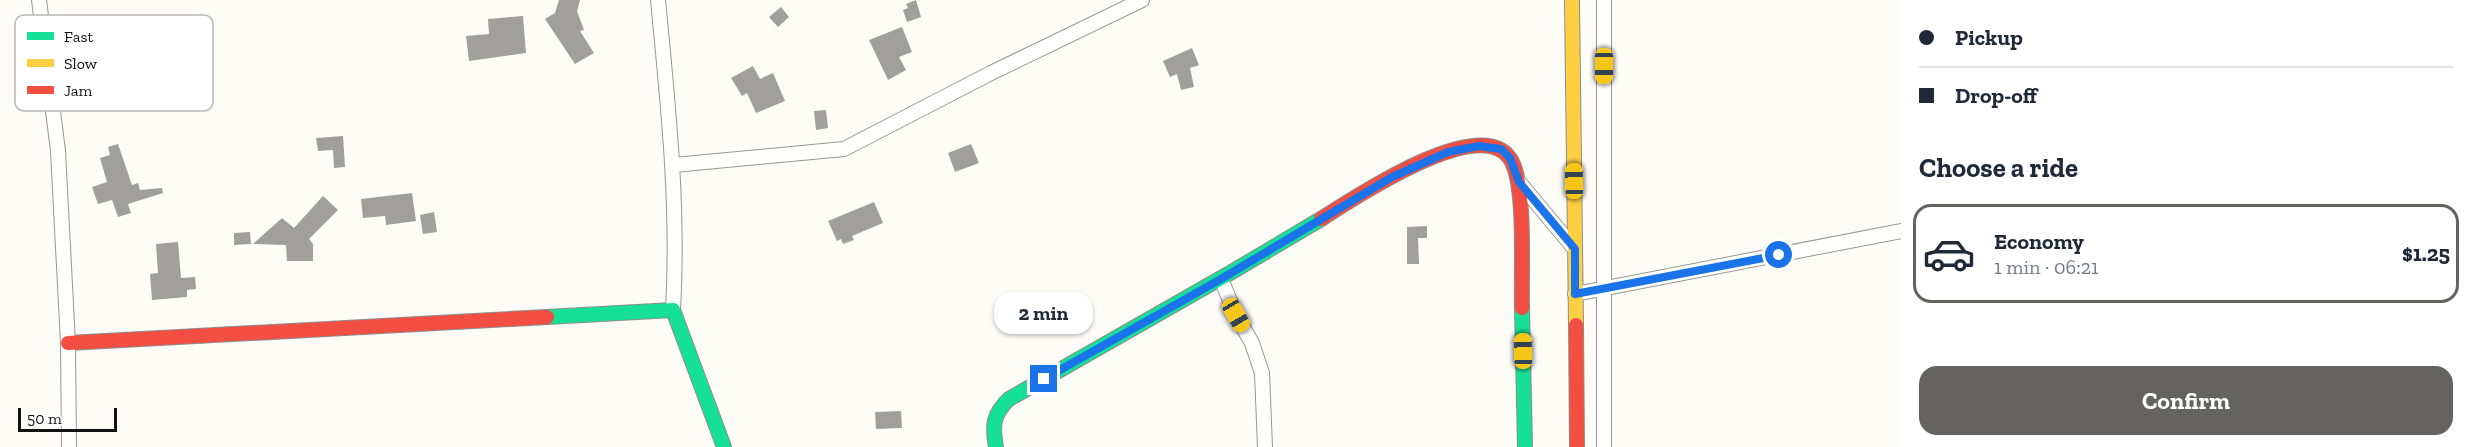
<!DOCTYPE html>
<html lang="en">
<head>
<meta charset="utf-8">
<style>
	:root { --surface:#fff; --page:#f6f6f7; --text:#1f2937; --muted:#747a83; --line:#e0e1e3; --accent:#646362 }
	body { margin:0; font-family:"Zilla Slab",serif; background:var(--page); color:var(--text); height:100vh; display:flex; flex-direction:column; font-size:22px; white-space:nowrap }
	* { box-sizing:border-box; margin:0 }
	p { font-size:20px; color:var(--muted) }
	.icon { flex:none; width:33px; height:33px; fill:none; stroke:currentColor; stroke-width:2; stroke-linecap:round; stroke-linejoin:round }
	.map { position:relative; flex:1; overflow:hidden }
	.panel { display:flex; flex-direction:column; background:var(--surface); width:570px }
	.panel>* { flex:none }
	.banner { display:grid; align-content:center; height:132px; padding:0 18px; background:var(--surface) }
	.scale { position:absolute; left:18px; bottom:15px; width:99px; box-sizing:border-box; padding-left:6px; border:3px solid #111; border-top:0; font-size:16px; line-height:21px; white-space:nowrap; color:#111; -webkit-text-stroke:4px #fff; paint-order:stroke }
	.end { position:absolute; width:27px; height:27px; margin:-14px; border:8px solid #1a73e8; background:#fff; box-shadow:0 0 0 3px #fff }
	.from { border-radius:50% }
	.bubble { position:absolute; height:42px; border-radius:18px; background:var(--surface); box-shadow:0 2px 4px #0004; font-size:20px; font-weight:700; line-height:42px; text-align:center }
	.car { position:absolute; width:18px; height:36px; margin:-18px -9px; border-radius:8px; box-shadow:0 0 4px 2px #0007; background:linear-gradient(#f5c518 24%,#345 0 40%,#f5c518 0 76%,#345 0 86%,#f5c518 0) }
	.banner b { display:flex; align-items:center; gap:21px; height:57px; font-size:22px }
	.banner b+b { border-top:2px solid var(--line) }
	.banner i { width:15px; height:15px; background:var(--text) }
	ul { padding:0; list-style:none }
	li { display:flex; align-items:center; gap:18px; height:99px; margin:0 12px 9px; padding:0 6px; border:3px solid transparent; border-radius:18px }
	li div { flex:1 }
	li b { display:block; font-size:22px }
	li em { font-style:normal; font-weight:700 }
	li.current { border-color:var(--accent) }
	li>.icon { width:54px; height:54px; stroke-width:1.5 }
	h2 { padding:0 18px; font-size:27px; line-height:72px }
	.cta { display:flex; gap:12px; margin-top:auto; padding:12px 18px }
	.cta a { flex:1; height:69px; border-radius:18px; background:var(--accent); color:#fff; font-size:24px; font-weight:700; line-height:69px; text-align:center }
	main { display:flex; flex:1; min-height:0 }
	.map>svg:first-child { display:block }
	.building { fill:#a19f9c }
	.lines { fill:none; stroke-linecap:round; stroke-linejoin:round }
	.street-casing { stroke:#979795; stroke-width:16 }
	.fast-casing { stroke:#8e8d8b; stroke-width:16 }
	.slow-casing { stroke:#8e8d8b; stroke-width:16 }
	.jam-casing { stroke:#8e8d8b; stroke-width:16 }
	.street { stroke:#fffffe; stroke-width:14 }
	.fast { stroke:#16e098; stroke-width:14 }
	.slow { stroke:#ffcf43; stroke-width:14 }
	.jam { stroke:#f24e42; stroke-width:14 }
	.route { stroke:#1a73e8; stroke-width:8 }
	.key { fill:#fff; stroke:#b8b8b8; stroke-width:1.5 }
	.key-label { font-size:16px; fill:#111 }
</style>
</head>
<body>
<main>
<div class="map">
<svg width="1901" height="447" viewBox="0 0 1901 447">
	<rect width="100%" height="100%" fill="#fdfcf7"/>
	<path class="building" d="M559,0h21l-3,11 7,19 -4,1 14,22 -19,11 -30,-45 10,-6z
		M916,0l5,17 -14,5 -4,-12 5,-2 -2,-4z
		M781,7l8,10 -11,10 -9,-10z
		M523,16l3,37 -57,8 -3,-25 23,-2 -1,-15z
		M902,27l10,25 -13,5 7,13 -18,10 -19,-40z
		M1192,48l7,17 -9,3 4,19 -13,3 -4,-16 -7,3 -7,-16z
		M753,66l7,13 13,-6 12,28 -29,12 -9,-20 -5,3 -11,-18z
		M826,110l2,18 -12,2 -2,-19z
		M343,136l2,31 -11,1 -1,-18 -15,1 -2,-13z
		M118,144l14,41 6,-2 2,7 22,-2 1,5 -35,11 3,9 -13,4 -6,-17 -14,4 -6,-17 15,-5 -7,-24 10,-3 -2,-8z
		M971,144l8,19 -24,9 -7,-19z
		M412,193l4,28 -30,4 -1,-9 -22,2 -2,-19z
		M323,196l15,14 -29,29 4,5v17h-26l-1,-16 -33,-1 29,-26 12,10z
		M874,202l9,21 -31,13 2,4 -11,4 -2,-5 -4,2 -9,-20z
		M434,212l3,20 -14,2 -3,-19z
		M1427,226v12h-9l1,26h-12v-37z
		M250,232l1,12 -17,1v-12z
		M178,242l3,36 14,-1 1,12 -9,1v7l-35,3 -2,-26 8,-1 -2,-29z
		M901,411l1,17 -26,1 -1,-17z"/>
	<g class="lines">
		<g class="street-casing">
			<path id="street" d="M39,0l19,151 10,192 1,104
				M658,0c10,104 21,206 15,310
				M1604,0v447
				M674,165l170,-16 147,-76 151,-73
				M1519,182l54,65
				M1221,279l15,36 16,28 10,30 3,74
				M1575,294l326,-63"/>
		</g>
		<g class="fast-casing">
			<path id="fast" d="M1522,308l3,139
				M547,317l126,-7 51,137
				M996,447c-4,-21 -3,-33 13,-48l221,-126 91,-54"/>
		</g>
		<g class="slow-casing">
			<path id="slow" d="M1572,0l4,325"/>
		</g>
		<g class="jam-casing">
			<path id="jam" d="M1321,219c32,-20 164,-110 191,-57 14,27 9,112 10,146
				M1576,325l1,122
				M68,343l479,-26"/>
		</g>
		<use href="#street" class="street"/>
		<use href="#fast" class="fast"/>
		<use href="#slow" class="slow"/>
		<use href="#jam" class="jam"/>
	</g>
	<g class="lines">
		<path class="route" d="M1044,379l177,-100 171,-102 56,-25 31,-6 22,3 9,9 9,24 56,67v45l204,-39"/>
	</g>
	<rect x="15" y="15" width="198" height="96" rx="9" class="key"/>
	<rect x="27" y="32" width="27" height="8" fill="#16e098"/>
	<rect x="27" y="59" width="27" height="8" fill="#ffcf43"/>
	<rect x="27" y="86" width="27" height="8" fill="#f24e42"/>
	<g class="key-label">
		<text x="64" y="42">Fast</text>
		<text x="64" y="69">Slow</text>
		<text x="64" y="96">Jam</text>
	</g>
</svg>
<div class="scale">50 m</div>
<i class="end from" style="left:1779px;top:255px"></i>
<i class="end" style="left:1044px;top:379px"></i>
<div class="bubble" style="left:994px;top:292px;width:99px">2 min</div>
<i class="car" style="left:1604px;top:66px;rotate:180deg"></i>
<i class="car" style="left:1574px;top:181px;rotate:359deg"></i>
<i class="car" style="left:1236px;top:315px;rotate:150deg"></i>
<i class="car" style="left:1523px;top:351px;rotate:359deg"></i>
</div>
<section class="panel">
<div class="banner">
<b><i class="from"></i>Pickup</b>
<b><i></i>Drop-off</b>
</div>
<h2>Choose a ride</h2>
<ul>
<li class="current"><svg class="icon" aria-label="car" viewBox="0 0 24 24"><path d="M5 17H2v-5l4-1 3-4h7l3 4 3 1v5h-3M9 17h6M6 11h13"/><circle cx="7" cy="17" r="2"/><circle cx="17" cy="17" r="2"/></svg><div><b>Economy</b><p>1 min · 06:21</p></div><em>$1.25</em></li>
</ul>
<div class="cta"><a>Confirm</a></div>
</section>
</main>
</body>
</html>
